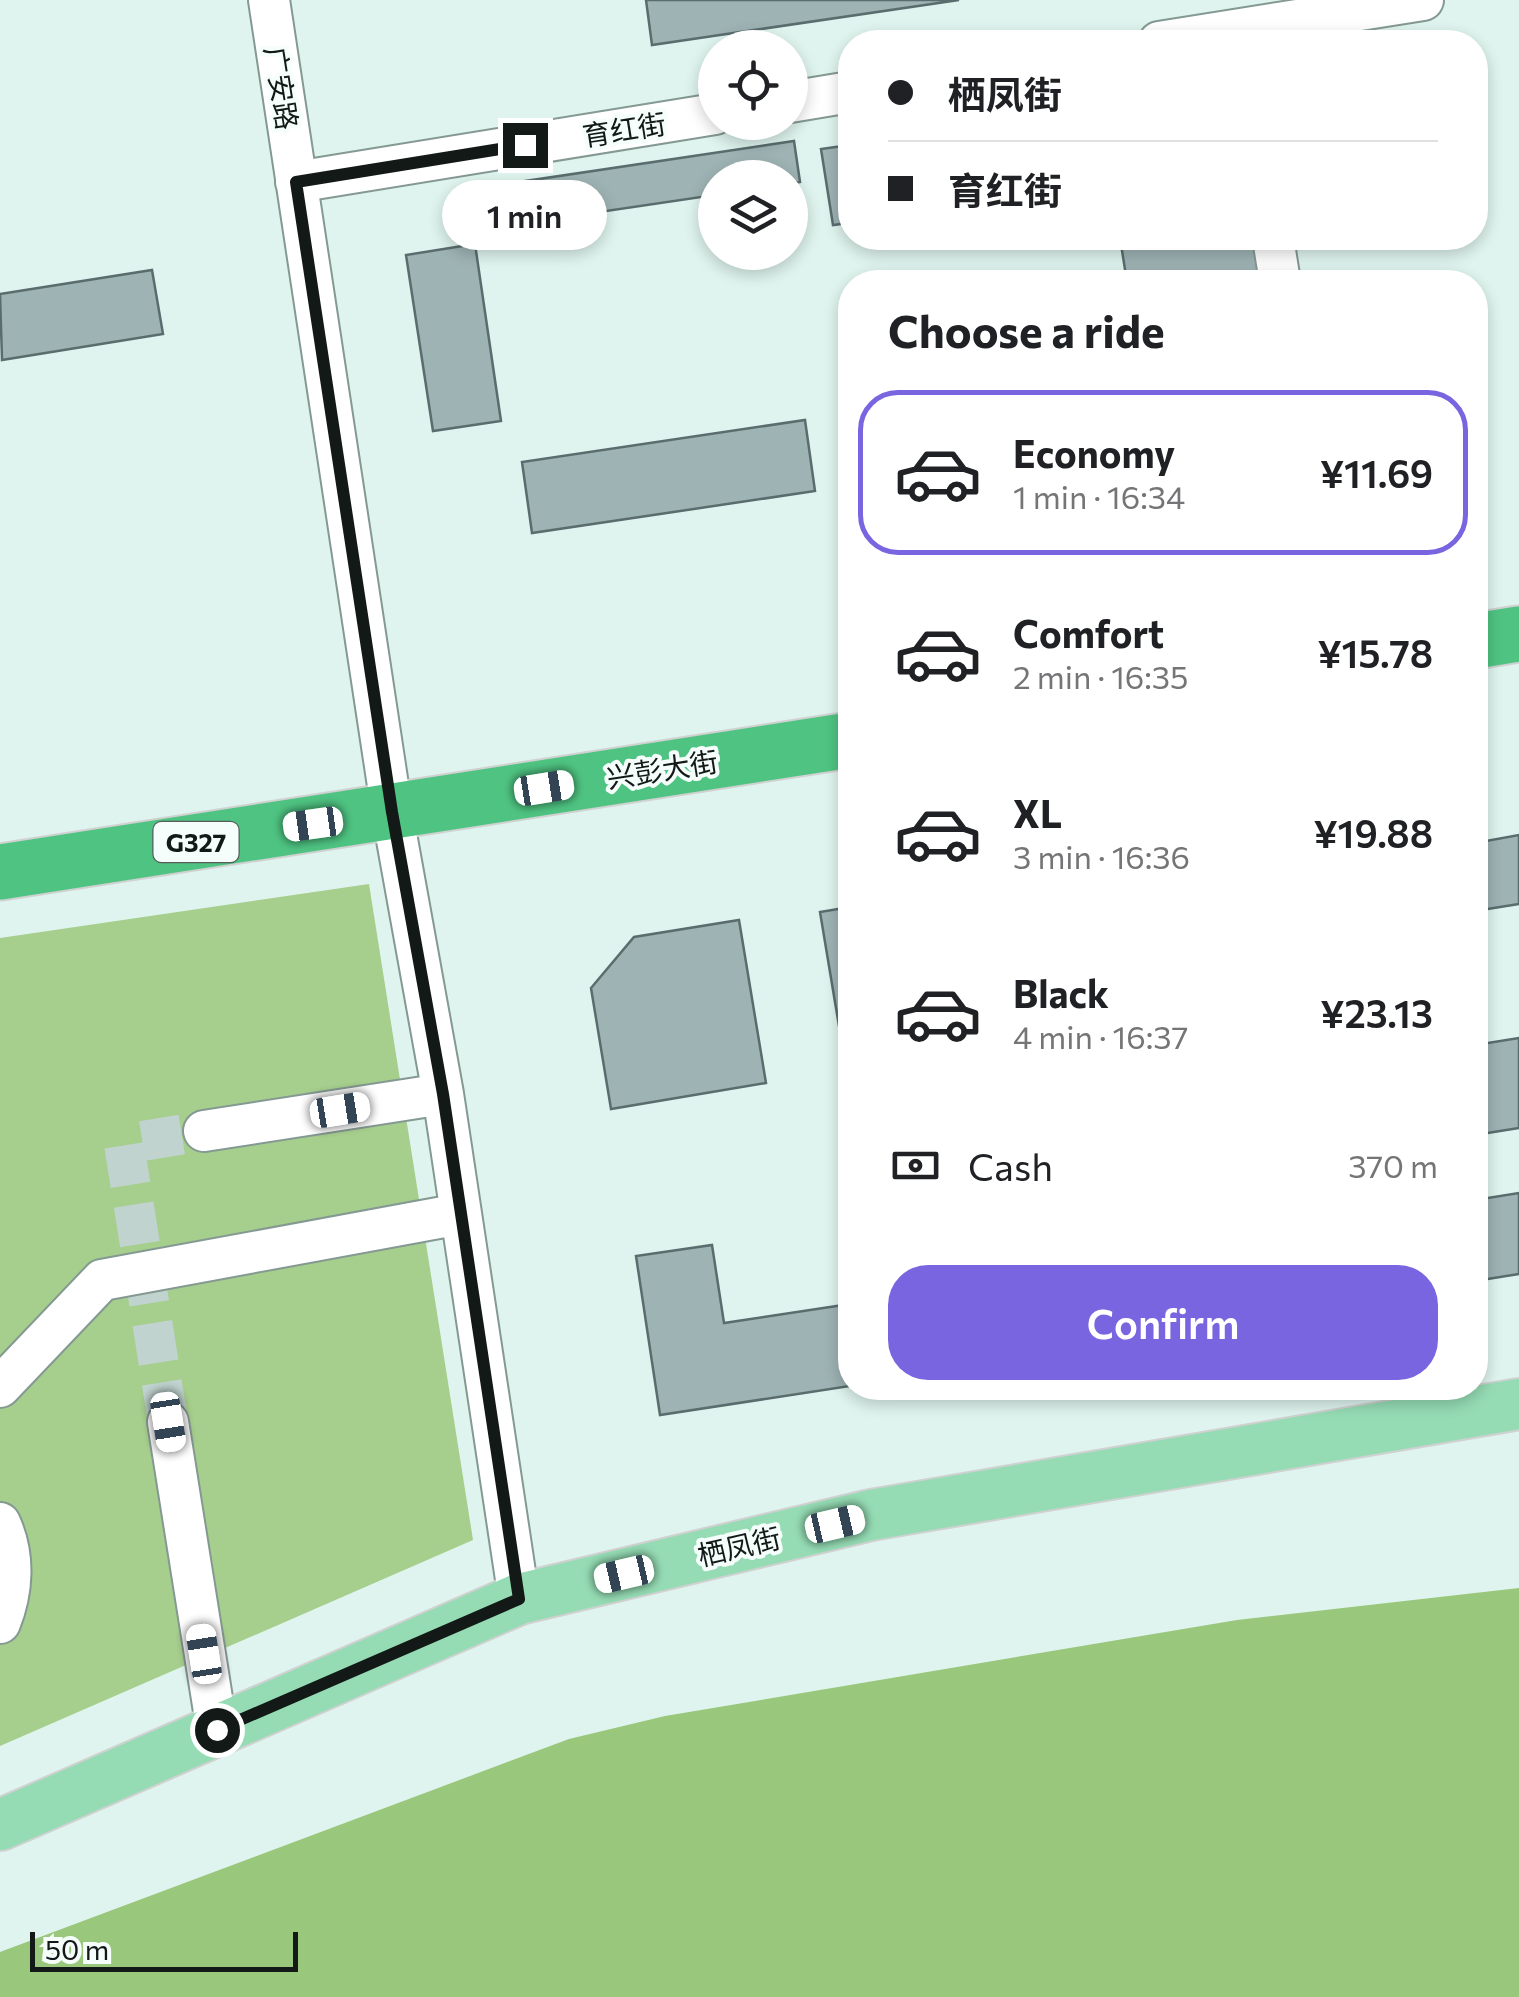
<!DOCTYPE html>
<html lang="en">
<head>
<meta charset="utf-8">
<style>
	:root { --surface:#fff; --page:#f2f2f2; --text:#202124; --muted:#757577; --line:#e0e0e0; --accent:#7a65e0 }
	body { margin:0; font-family:Commissioner,"Noto Sans SC",sans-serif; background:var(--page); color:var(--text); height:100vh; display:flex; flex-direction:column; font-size:38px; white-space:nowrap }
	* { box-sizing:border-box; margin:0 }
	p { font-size:32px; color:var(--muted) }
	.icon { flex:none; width:55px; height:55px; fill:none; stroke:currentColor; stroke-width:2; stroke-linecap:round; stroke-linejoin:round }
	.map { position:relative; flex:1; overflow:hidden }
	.side { position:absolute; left:838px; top:270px; width:650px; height:1130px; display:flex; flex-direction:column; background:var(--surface); border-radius:40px; box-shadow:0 5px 15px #0003 }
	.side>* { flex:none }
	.hud { position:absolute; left:838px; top:30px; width:650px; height:220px; border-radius:40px; box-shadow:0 5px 15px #0003; display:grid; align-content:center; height:220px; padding:0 50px; background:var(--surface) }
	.fabs { position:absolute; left:698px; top:30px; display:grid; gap:20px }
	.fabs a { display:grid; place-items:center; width:110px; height:110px; border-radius:50%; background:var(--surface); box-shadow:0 5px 15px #0003; font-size:50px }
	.scale { position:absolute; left:30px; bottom:25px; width:268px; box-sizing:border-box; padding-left:10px; border:5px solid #121917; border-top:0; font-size:28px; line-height:35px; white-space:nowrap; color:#121917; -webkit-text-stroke:8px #f6fefc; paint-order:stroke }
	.end { position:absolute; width:45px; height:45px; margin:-22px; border:12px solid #121917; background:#fff; box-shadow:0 0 0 5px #fff }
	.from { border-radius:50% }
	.bubble { position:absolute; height:70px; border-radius:35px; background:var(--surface); box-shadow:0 5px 15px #0003; font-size:32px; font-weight:600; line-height:70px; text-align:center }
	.car { position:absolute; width:30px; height:60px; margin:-30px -15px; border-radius:12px; box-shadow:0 0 8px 2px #0007; background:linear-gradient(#fff 24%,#345 0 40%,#fff 0 76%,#345 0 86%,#fff 0) }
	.hud b { display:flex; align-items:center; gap:35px; height:95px; font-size:38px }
	.hud b+b { border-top:2px solid var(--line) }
	.hud i { width:25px; height:25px; background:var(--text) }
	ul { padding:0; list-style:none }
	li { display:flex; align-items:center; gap:30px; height:165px; margin:0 20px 15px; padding:0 30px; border:5px solid transparent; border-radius:40px }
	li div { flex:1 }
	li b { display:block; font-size:38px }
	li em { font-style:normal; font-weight:600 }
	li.on { border-color:var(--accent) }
	li>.icon { width:90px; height:90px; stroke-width:1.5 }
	h2 { padding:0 50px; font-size:45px; line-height:120px }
	.pay { display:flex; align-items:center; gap:25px; height:110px; padding:0 50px; font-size:38px }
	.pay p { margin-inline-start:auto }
	.cta { display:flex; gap:20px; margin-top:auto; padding:20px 50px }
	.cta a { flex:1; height:115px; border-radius:40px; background:var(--accent); color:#fff; font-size:40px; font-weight:600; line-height:115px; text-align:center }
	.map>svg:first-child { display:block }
	.green { fill:#a6ce8d }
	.forest { fill:#99c77b }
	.building { fill:#9eb3b4; stroke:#5a6d6e; stroke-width:2.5 }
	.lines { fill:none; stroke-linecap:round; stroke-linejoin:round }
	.minor-tunnel { stroke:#c0d3ce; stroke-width:40; stroke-dasharray:40 20; stroke-linecap:butt }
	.minor-casing { stroke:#859993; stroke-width:44 }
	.major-casing { stroke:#d0d1d1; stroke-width:54 }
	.highway-casing { stroke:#d0d1d1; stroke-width:59 }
	.minor { stroke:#fff; stroke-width:40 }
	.major { stroke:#95dcb4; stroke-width:50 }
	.highway { stroke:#4fc482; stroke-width:55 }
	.route { stroke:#121917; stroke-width:12 }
	.labels { text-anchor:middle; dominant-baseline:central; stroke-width:8; stroke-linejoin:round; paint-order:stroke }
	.shield { fill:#f6fefc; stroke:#565e5c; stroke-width:2.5 }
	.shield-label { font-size:25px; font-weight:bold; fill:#121917 }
	.street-label { font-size:28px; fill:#121917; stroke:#f6fefc }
</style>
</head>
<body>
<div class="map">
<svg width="1519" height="1997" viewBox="0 0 1519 1997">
	<rect width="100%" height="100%" fill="#dff4ee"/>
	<path class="green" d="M369,884l104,656 -473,206v-808z"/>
	<path class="forest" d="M1519,1588v409h-1519v-45l569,-213 96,-23 572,-96z"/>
	<path class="building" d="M646,0h313l-307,45z
		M794,141l6,41 -10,2v-6h-75v17l-237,35 -6,-41z
		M850,145v78l-17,2 -12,-76z
		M1120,238h141l6,44h-140z
		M475,244l26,177 -68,10 -27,-176z
		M152,270l11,64 -161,26 -2,-66z
		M805,420l10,71 -283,42 -10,-71z
		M1519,835v69l-44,7v-68z
		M850,907v172l-2,1 -28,-168z
		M739,920l27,163 -155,26 -20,-121 43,-51z
		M1519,1038v90l-44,7v-90z
		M1519,1193v81l-44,7v-81z
		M712,1245l12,78 126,-19v82l-190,29 -24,-159z"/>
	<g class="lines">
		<path class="minor-tunnel" d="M168,1422l-44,-278 80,-13"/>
		<g class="minor-casing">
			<path id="minor" d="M269,0l123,812 51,282 76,505
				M1159,42l264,-42
				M790,102l60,-10
				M296,182l419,-68
				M1273,238l7,44
				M204,1131l239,-37
				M0,1387l102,-107 358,-66
				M168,1422l49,308
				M0,1523c15,32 13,68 0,100"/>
		</g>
		<g class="major-casing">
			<path id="major" d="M0,1825l519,-226 352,-84 648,-111"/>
		</g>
		<g class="highway-casing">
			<path id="highway" d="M1475,641l44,-7
				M0,872l850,-132"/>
		</g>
		<use href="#minor" class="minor"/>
		<use href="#major" class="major"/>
		<use href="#highway" class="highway"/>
	</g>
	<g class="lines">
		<path class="route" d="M217,1730l302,-131 -76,-505 -51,-282 -96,-630 229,-37"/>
	</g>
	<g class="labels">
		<rect class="shield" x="153.5" y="822" width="85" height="40" rx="8"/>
		<g class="shield-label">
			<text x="196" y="842">G327</text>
		</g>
		<g class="street-label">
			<text transform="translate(282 88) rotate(81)">广安路</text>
			<text transform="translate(624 129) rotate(-9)">育红街</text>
			<text transform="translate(662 769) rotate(-9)">兴彭大街</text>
			<text transform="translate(739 1546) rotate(-13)">栖凤街</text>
		</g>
	</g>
</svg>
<div class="fabs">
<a><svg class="icon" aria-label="locate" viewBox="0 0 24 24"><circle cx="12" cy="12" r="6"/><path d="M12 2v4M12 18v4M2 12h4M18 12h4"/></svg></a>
<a><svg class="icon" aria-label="layers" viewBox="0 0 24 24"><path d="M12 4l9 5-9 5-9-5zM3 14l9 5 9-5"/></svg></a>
</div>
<div class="scale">50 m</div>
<i class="end from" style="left:217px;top:1730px"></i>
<i class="end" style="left:525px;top:145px"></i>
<div class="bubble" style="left:442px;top:180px;width:165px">1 min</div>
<i class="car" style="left:544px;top:788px;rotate:81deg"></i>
<i class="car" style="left:313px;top:824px;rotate:262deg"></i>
<i class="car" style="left:340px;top:1110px;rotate:81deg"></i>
<i class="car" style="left:168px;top:1422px;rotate:171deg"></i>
<i class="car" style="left:835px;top:1524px;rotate:77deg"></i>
<i class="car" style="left:624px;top:1574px;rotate:257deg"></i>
<i class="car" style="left:204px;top:1654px;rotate:351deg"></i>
<div class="hud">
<b><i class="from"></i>栖凤街</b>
<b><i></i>育红街</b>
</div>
<section class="side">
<h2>Choose a ride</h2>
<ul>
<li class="on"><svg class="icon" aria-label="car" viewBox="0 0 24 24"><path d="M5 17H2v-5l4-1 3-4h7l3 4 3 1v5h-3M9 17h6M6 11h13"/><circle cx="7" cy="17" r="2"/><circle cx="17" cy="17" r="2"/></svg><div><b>Economy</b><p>1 min · 16:34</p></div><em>¥11.69</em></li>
<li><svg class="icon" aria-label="car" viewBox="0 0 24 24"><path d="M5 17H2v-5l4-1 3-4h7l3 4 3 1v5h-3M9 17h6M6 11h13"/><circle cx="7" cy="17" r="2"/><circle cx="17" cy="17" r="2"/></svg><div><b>Comfort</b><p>2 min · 16:35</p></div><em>¥15.78</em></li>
<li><svg class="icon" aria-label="car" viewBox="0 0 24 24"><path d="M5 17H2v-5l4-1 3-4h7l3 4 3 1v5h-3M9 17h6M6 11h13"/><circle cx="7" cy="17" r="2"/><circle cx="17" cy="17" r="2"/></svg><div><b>XL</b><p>3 min · 16:36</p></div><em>¥19.88</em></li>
<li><svg class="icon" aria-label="car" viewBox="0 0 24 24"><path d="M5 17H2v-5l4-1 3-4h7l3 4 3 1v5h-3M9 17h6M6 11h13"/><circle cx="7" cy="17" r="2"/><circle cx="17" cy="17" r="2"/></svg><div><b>Black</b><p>4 min · 16:37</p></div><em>¥23.13</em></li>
</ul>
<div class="pay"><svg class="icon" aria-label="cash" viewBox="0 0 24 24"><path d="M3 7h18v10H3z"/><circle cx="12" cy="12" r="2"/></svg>Cash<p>370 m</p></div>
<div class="cta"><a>Confirm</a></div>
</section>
</div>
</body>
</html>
